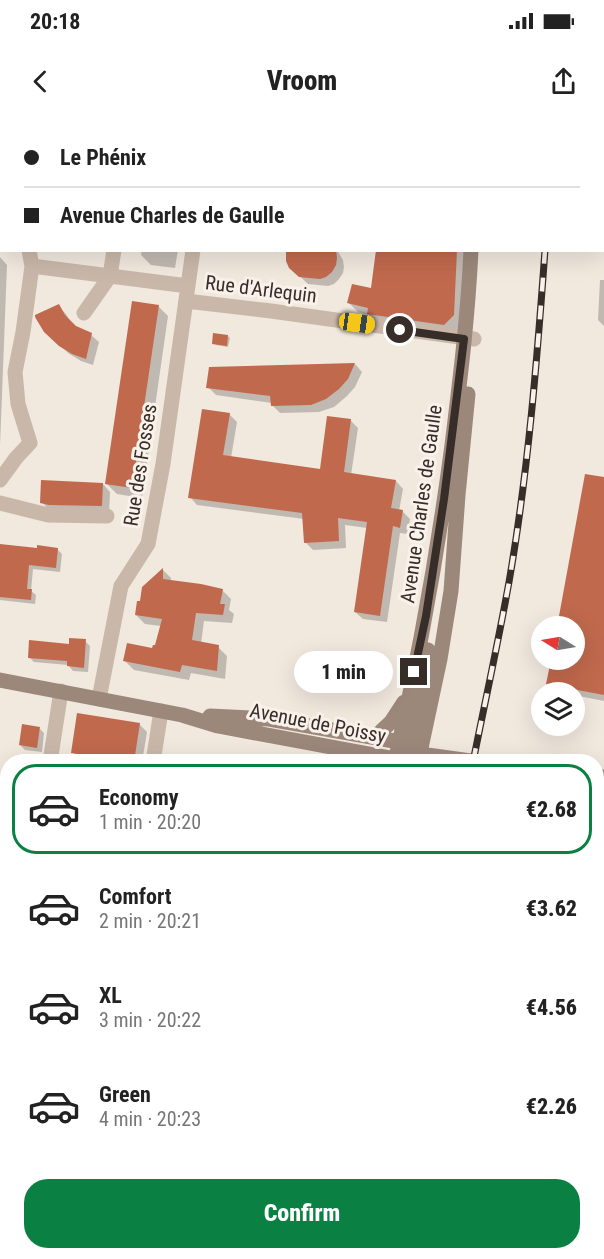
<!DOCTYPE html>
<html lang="en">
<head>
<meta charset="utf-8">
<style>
	:root { --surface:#fff; --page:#f2f2f2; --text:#222; --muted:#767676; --line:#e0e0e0; --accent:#0b8043 }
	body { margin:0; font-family:"Roboto Condensed",sans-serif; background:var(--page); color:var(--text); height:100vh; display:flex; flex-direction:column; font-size:22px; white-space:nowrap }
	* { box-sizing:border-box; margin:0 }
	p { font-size:20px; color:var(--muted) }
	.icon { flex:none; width:33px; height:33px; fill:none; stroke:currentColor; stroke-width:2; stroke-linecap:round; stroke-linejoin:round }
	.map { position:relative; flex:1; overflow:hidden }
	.side { position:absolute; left:0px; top:634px; width:604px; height:506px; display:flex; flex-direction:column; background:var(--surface); border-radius:24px 24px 0 0; box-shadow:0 6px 24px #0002 }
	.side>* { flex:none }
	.guide { position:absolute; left:0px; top:0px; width:604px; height:132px; box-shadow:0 6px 24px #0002; display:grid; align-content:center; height:132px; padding:0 24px; background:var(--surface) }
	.needle { width:39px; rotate:281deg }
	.fabs { position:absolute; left:531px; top:496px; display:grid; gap:12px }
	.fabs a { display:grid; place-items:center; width:54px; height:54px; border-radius:50%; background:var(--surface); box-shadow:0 6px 24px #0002; font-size:30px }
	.end { position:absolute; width:27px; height:27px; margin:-14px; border:8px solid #372d29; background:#fff; box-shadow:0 0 0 3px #fff }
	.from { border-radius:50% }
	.bubble { position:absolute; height:42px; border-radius:21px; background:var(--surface); box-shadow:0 6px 24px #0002; font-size:20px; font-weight:800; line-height:42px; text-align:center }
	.car { position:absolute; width:18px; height:36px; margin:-18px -9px; border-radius:8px; box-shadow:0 0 4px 2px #0007; background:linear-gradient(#f5c518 24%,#345 0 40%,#f5c518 0 76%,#345 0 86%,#f5c518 0) }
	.guide b { display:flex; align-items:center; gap:21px; height:57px; font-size:22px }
	.guide b+b { border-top:2px solid var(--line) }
	.guide i { width:15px; height:15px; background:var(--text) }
	ul { padding:10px 0 0; list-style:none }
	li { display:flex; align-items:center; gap:18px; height:90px; margin:0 12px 9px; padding:0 12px; border:3px solid transparent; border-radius:24px }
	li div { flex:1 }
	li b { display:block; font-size:22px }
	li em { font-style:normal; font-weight:800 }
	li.active { border-color:var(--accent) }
	li>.icon { width:54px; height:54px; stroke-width:1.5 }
	.cta { display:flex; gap:12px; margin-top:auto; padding:12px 24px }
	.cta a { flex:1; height:69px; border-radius:24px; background:var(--accent); color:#fff; font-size:24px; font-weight:800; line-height:69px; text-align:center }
	.status { display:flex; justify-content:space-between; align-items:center; height:42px; padding:0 30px; background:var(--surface); direction:ltr }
	.status svg { height:16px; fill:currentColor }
	header { display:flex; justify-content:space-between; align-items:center; height:78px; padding:0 24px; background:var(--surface); font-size:27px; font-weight:800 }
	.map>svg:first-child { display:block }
	.plaza { fill:url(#plaza-grid) }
	.shadow { fill:#0003 }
	.building { fill:#c0694d }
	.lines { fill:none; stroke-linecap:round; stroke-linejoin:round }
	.street { stroke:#c9b8aa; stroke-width:15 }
	.secondary { stroke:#9c877b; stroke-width:15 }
	.rail-casing { stroke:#372d29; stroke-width:7 }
	.rail { stroke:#f9f2ea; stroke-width:4.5; stroke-dasharray:14; stroke-linecap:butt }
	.route { stroke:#372d29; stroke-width:8 }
	.labels { text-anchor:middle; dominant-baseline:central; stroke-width:6; stroke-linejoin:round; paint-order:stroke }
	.street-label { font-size:20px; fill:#372d29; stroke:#f9f2ea }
</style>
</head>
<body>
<div class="status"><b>20:18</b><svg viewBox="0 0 49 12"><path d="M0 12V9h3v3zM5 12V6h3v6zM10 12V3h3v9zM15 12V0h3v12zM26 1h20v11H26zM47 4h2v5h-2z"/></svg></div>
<header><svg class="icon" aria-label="back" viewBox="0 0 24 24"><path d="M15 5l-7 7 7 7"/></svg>Vroom<svg class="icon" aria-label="share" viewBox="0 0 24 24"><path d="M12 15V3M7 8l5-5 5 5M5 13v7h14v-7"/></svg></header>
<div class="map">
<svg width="604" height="1139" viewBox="0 0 604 1139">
	<defs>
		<pattern id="plaza-grid" width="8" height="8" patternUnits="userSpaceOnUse" patternTransform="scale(1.5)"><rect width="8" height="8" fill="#e8d9c6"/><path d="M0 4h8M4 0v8" fill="none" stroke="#c8bbaa"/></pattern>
	</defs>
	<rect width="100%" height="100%" fill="#f1e8de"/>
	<path class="plaza" d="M0,764l7,1v107l-7,-2z"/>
	<path class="shadow" d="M0,0h9v2h-7v111l-2,-1z
		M100,0h69v2h-68z
		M336,0h107v2h-107z
		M593,0h11v58l-1,-56h-10z
		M604,72v30l-1,-29z
		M142,130h36l-3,18 -24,-3 -10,-10z
		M289,130h48l6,10 1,7 -1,6 -4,6 -5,5 -6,2 -20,-2 -18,-17z
		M377,130h88l-2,74 -10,9 -75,-10 -9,-8 -11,-3 -9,-9 23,-13z
		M0,137l7,8 -7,181z
		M600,160h4v46l-6,-6z
		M58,186l8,8 6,10 19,11 8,7 -6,23 -12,-4 -13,-8 -22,-22z
		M158,186l10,10 -26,182 -25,-4 -10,-10z
		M228,216l2,2 -2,9 -12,-2 -2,-2z
		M355,244l7,8 -7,15 -8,9 -13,11 -15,5 -39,1 -8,-8v-2l-56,-8 -8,-8 3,-19z
		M229,294l8,8 -6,36 90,12 29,-50 8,8 -7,47 45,6 7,8 -4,22h3l8,8 -2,15 -8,-1 -13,89 -24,-3 -8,-7 12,-84 -22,-3 1,23 -33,2 -8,-8 -1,-23 -107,-14 -7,-8z
		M604,359v222l-30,-6v-2l-18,-1 -8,-8 4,-24h22v-33h-16z
		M103,364l7,8 -1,21 -60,-3 -7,-8z
		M0,426l38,3h19l5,5 -2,18 -27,-3 -2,22 5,4 -1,9 -35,-4z
		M163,450l8,8v3l51,9 9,9 -2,11 5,4 -2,9 -28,-2 -3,23 17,3 9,9 -2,23 -34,-6 -2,7 -55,-10 -9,-9 29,-12 2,-2 5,-21 -16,-2 -9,-9 5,-12z
		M85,521l5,5 -2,26 -15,-1 -5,-6 -34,-3 -5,-5z
		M139,604l8,8 -5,30h-48l-14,-2 -7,-8z
		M40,609l4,4 -2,19 -17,-2 -5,-5z
		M7,697h1v22l-4,-4z
		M597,724l7,1v162l-7,-1z
		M0,743l7,6 -5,24h-2z
		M0,872l8,2v36l-8,-2z
		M8,972v41l-8,1v-41z
		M597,1099l5,6 -5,26z
		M0,1127l5,12h-5z
		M46,1132h19l4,4 -2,3h-25z
		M156,1132h26l2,2 3,-2h37l4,7h-74z
		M470,1132h85l-2,7h-71l-7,-1z
		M567,1132h30l-2,7h-29z"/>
	<path class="building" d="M286,130h50l1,8 -1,7 -4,7 -6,5 -6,2 -21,-2 -10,-9 -3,-7z
		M376,130h81l-3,65 -10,10 -77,-11 1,-6 -21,-5 5,-19 19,4z
		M132,181l27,4 -27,183 -27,-4z
		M59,184l6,11 11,11 16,7 -6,26 -14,-5 -13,-8 -15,-14 -9,-15v-2z
		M213,213l15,2 -1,11 -15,-2z
		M355,243l-7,16 -9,10 -13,10 -15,6 -40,1 -1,-10 -64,-8 3,-21z
		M202,289l28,4 -7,42 97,14 7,-53 24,3 -7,53 52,8 -5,28 12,2 -3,18 -7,-2 -13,90 -26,-4 13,-90 -29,-4 1,23 -35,2 -2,-30 -114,-15z
		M585,354l19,3v218l-58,-11 5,-24h23v-33h-17z
		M41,360l62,3 -1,23 -53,-1 -9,-2z
		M0,424l37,4v-3l21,3 -2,20 -27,-3 -2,24h5l-1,11 -31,-3z
		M163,448v11l38,5 22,5 -3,15h5l-2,11 -27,-2 -4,27 27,5 -2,26 -35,-6 -2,7 -57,-11 4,-18 25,5 1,-3h2l7,-26 -27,-4 2,-14h3l2,-14z
		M69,518l17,1 -2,29 -17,-2v-5l-39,-3 1,-18 40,4z
		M77,593l63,10 -6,39 -63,-9z
		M22,604l18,3 -3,21 -18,-3z"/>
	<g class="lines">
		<path class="street" d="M21,0v2
			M63,0l2,2
			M51,2v-2
			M210,2l1,-2
			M0,122h2
			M29,130l3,16 156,20
			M186,181l85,10 203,28
			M84,193l26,-37 4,-26
			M0,360l16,-22 14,-15 -12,-39 -3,-32 8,-40 9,-66
			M0,383l48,12 59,1
			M99,579l22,-113 27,-42 15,-80 30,-214
			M50,642l11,-71
			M153,642l8,-51
			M142,1139l3,-7"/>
		<path class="secondary" d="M475,2v-2
			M0,560l182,35 36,11 178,33 24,-5 58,8
			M210,596l59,3 131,23 8,4
			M375,617l16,-15 13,-20
			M408,636l15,-73 5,-33
			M395,642c24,-105 43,-211 57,-317 8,-65 16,-129 19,-195
			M418,642l22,-103 11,-68 7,-96 10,-101
			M597,656l7,1
			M246,1139l3,-7"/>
		<g class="rail-casing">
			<path id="rail" d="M543,2l1,-2
				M473,642c12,-60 25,-119 36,-180 19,-109 28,-221 36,-332
				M311,1139l3,-7"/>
		</g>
		<use href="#rail" class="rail"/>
	</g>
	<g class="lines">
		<path class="route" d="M400,210l64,9 -20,160 -18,117 -12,56"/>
	</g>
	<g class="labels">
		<g class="street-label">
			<text transform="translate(261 169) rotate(7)">Rue d'Arlequin</text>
			<text transform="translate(140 345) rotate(-81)">Rue des Fosses</text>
			<text transform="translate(421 384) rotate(-82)">Avenue Charles de Gaulle</text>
			<text transform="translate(318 603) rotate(11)">Avenue de Poissy</text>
		</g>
	</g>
</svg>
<div class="fabs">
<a><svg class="needle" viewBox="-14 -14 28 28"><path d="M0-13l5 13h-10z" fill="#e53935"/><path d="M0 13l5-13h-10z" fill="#767676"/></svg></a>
<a><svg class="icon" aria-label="layers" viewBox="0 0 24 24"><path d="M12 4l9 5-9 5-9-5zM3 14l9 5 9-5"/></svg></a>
</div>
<i class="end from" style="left:400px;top:210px"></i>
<i class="end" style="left:414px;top:552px"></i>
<div class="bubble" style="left:294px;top:531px;width:99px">1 min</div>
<i class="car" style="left:357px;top:203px;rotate:98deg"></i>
<div class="guide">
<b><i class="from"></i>Le Phénix</b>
<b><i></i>Avenue Charles de Gaulle</b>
</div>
<section class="side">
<ul>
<li class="active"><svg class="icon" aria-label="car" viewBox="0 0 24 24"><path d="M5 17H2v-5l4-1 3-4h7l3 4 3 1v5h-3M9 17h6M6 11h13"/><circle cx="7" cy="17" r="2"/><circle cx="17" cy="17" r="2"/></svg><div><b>Economy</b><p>1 min · 20:20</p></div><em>€2.68</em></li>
<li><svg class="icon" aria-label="car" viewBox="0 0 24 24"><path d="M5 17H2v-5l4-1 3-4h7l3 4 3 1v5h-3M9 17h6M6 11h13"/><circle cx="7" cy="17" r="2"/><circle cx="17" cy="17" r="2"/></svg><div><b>Comfort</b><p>2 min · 20:21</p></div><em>€3.62</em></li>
<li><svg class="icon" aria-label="car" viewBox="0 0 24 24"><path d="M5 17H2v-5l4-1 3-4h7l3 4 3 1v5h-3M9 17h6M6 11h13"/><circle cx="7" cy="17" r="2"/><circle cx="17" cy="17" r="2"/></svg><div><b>XL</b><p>3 min · 20:22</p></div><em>€4.56</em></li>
<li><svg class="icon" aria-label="car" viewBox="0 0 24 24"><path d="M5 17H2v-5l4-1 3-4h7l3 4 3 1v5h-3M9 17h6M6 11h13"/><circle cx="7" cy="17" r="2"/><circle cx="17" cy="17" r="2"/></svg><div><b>Green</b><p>4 min · 20:23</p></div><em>€2.26</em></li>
</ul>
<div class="cta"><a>Confirm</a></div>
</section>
</div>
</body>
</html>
